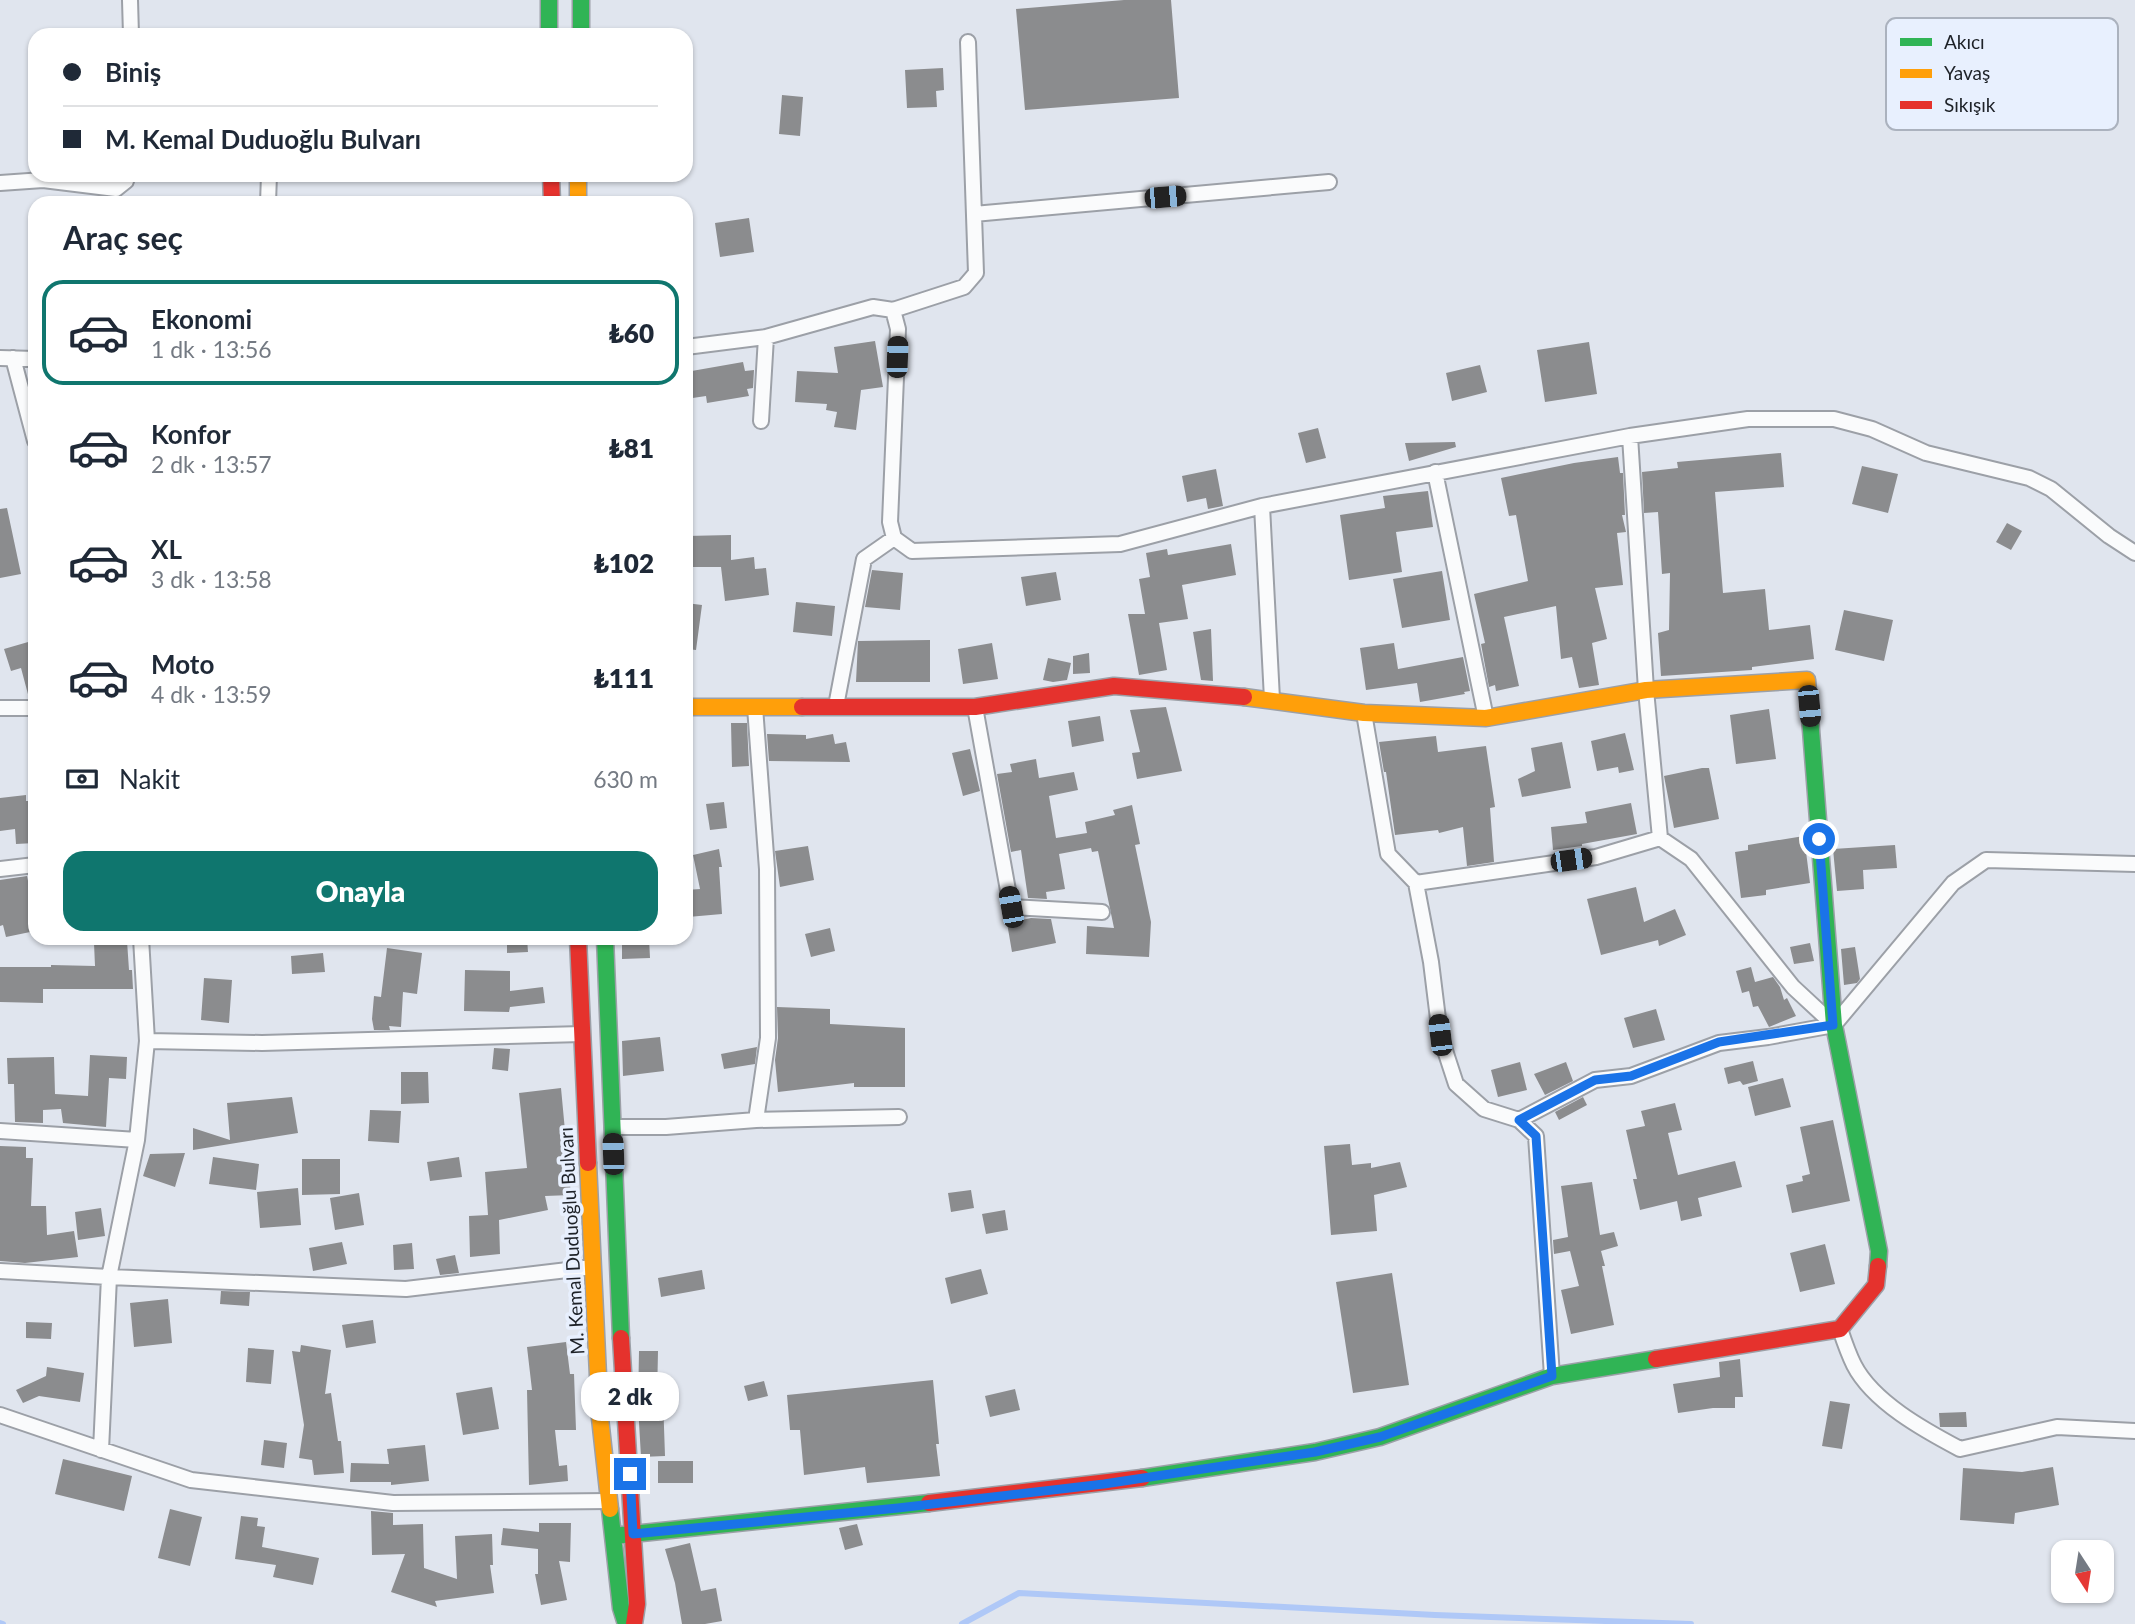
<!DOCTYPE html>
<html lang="tr">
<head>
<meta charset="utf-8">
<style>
	:root { --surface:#fff; --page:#f6f6f7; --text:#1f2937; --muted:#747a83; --line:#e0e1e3; --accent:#0f766e }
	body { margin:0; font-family:Lato,sans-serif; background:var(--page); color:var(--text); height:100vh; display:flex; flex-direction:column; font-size:26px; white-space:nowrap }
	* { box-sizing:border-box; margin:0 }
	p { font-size:23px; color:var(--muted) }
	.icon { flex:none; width:38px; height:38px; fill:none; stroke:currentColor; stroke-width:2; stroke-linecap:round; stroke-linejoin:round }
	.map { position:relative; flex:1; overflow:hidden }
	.drawer { position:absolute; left:28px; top:196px; width:665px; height:749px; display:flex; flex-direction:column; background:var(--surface); border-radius:21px; box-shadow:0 2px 5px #0004 }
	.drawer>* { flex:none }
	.top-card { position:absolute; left:28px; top:28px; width:665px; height:154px; border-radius:21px; box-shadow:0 2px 5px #0004; display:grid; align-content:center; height:154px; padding:0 35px; background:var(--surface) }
	.needle { width:46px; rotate:168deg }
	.tools { position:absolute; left:2051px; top:1540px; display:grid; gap:14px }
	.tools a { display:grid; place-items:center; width:63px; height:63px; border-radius:14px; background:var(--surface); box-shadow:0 2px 5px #0004; font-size:35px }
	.end { position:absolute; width:32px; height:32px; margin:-16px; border:9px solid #1a73e8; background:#fff; box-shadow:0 0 0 4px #fff }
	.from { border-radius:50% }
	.bubble { position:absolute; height:49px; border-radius:21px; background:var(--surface); box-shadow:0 2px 5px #0004; font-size:23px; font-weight:800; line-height:49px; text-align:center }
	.car { position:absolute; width:21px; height:42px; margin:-21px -10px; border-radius:9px; box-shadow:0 0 5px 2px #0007; background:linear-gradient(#222 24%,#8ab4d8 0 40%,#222 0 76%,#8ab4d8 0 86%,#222 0) }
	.top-card b { display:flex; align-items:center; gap:24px; height:66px; font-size:26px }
	.top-card b+b { border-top:2px solid var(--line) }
	.top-card i { width:18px; height:18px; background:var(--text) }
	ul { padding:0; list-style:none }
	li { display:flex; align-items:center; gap:21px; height:105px; margin:0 14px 10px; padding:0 21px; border:4px solid transparent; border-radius:21px }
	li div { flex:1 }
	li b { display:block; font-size:26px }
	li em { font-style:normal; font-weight:800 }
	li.active { border-color:var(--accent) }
	li>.icon { width:63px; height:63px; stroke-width:1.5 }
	h2 { padding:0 35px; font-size:32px; line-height:84px }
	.pay { display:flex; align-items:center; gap:18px; height:77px; padding:0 35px; font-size:26px }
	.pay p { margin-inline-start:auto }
	.button { display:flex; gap:14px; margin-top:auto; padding:14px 35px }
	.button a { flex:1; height:80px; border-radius:21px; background:var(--accent); color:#fff; font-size:28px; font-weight:800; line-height:80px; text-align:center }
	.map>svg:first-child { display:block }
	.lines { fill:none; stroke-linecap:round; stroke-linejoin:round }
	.stream { stroke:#afc8f7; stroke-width:6 }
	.building { fill:#8b8c8e }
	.street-casing { stroke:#9ca0a7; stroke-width:18 }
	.fast-casing { stroke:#9ca0a7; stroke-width:19 }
	.slow-casing { stroke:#9ca0a7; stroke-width:19 }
	.jam-casing { stroke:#9ca0a7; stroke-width:19 }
	.street { stroke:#fafbfc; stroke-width:14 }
	.fast { stroke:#30b455; stroke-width:16 }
	.slow { stroke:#ff9f0a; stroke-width:16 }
	.jam { stroke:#e5322d; stroke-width:16 }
	.route { stroke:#1a73e8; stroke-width:9 }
	.labels { text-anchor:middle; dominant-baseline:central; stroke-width:7; stroke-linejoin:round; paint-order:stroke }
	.street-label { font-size:19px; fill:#1e2228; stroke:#e8f0fe }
	.key { fill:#e8f0fe; stroke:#abb2be; stroke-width:2 }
	.key-label { font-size:19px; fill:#1e2228 }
</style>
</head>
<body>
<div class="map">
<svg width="2135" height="1624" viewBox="0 0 2135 1624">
	<rect width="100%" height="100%" fill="#e0e5ee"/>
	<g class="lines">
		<path class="stream" d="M0,1623l3,1
			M962,1624l57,-31 416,22 256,9"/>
	</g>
	<path class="building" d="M1124,0h47l8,98 -154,12 -9,-101z
		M943,68l1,22 -8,1 1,16 -30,1 -2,-38z
		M782,95l21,2 -3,39 -21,-2z
		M749,218l5,34 -34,5 -5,-34z
		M875,341l8,46 -22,3 -5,40 -22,-3 3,-15 -11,-2 1,-6 -32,-2 2,-31 41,2 -4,-26z
		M1589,342l8,52 -52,8 -8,-52z
		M743,362l2,9 9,-1 -1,18 -6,1 2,7 -42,7 -1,-7 -20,3v-27z
		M1480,365l7,27 -35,9 -6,-28z
		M1318,428l8,30 -20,5 -8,-30z
		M1455,442l1,5 -47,14 -4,-18z
		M1781,453l3,34 -69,5 8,101 42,-4 4,41 41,-5 4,34 -62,8v3l-91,6 -3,-43 11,-3 1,-57 -8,1 -4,-62 -14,1 -2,-41 36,-4 -1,-6z
		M1618,457l2,16h3l2,42h-3l4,17 -9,1 6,52 -28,3 12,51 -15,4 7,42 -20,3 -7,-31 -11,2 -5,-53 -52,11 15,69 -23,5 -1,-6 -6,2 -8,-43 4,-1 -11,-49 54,-13 -12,-66 -7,1 -8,-38 73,-15z
		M1862,466l36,8 -10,39 -36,-9z
		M1216,469l7,37 -15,3 -2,-11 -19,4 -5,-26z
		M1428,491l5,36 -37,5 6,40 -53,8 -9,-65 45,-7 -2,-12z
		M7,508l14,66 -21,4v-69z
		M2007,523l15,8 -11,19 -15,-8z
		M731,535v25l23,-3 1,12 11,-1 3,27 -44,6 -4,-34h-35v-31z
		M1231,544l5,31 -54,10 6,34 -29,4 8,47 -28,5 -11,-61h17l-6,-35 11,-2 -4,-24 21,-4 1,6z
		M872,570l31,3 -3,37 -35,-3z
		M1442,571l8,49 -48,8 -9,-49z
		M1056,572l5,28 -35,6 -5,-29z
		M796,602l39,4 -3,30 -39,-4z
		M686,603l16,2 -6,45 -10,-1z
		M1844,610l49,10 -9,41 -49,-11z
		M1211,629l2,52 -12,-1 -8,-48z
		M35,640v58h-6l-8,-30 -10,3 -7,-22z
		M930,640v42h-74l2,-41z
		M992,643l6,36 -35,5 -5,-35z
		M1394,643l4,26 65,-12 7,34 -6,1 1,2 -45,8 -3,-19 -51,7 -6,-42z
		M1089,653l1,20 -17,1v-18z
		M1048,658l23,5 -4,17 -14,2 -10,-2z
		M1166,707l16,64 -45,8 -5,-26 8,-1 -10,-42z
		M1769,709l7,50 -40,5 -6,-49z
		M1100,716l4,25 -32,6 -4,-26z
		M731,723h16l2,43 -17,1z
		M1625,733l9,37 -15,3 -1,-6 -21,4 -6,-30z
		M767,734l39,1v4l27,-5 2,10 11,-2 4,20 -81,-1z
		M1436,736l2,16 48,-6 9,61 -5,1 4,54 -27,4 -4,-39 -24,6 -1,-3 -43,5 -9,-63h-2l-5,-30z
		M1562,742l9,46 -49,9 -4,-18 17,-8 -4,-23z
		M970,749l10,42 -17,5 -11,-43z
		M1036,759l3,19 35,-6 4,18 -29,6 7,42 31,-5 -2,-11 30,-7 -2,-5 19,-5 8,39 -5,1 16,77 -2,35 -63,-3 1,-28 27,2 -16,-77 -6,1 -1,-4 -32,6 6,35 -19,3 1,7 -19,-1 -7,-48 -10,2 -14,-78 15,-2 -2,-8z
		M1702,768h7l10,51 -45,9 -10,-52z
		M26,795v6h9v42l-19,1 -1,-15 -15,2v-33z
		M724,802l3,26 -17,2 -4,-26z
		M1631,803l6,31 -55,10v2l-29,4 -2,-23 36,-4 -2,-11z
		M1804,836l6,47 -44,7v5l-25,3 -6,-46 13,-2v-5z
		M1895,845l2,23 -34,2 1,19 -27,2 -4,-42z
		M808,846l6,34 -34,7 -5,-36z
		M719,849l3,18h-3l3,47 -34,3 -2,-27 14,-1 -7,-34z
		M27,876l8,39v16l-29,6 -3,-12 -3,1v-46z
		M1636,887l8,35 31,-13 11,26 -27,11 -1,-6 -57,15 -14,-56z
		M1031,918l20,1 5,24 -44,9 -5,-29z
		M830,928l5,23 -24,6 -6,-23z
		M507,938h20l1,14 -21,1z
		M622,938h27l1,20 -28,1z
		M127,941l2,29h3l1,19h-90v14l-43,-1v-35h51v-2l44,1 -1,-23z
		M1810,943l4,18 -20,3 -4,-17z
		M1855,947l5,32 -3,4 -13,2 -3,-36z
		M387,948l35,5 -5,41 -14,-2 -2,35 -12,-1 1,4h-16l-2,-11 2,-23 7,1z
		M323,953l2,19 -33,2 -1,-18z
		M1751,967l4,15 18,-5 7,10 4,13 3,-2 9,18 -27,11 -11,-21 -5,1 -4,-16 -7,2 -6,-22z
		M465,970l45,1v20l33,-4 2,16 -35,4 -1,5 -45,-1z
		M204,978l28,2 -3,43 -28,-3z
		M777,1007l53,2v15l75,4v59h-51v-4l-76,9 -3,-32 3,-22z
		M1656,1009l9,31 -32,8 -9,-30z
		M660,1037l4,34 -41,5 -1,-35z
		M757,1047l-2,17 -31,5 -3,-15z
		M494,1048l16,1 -2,22 -16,-2z
		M90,1055l37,2 -1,22 -17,-1 -3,49 -43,-4 -2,-14 -18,1v13l-28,-1 -1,-38h-6l-1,-26 47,-1 1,37 33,2z
		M1753,1061l5,20 -15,4 -3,-4 -12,3 -4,-16z
		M1520,1062l7,28 -29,7 -7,-27z
		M1566,1062l7,19 -28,14 -11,-21z
		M401,1072h27l1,31 -28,1z
		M1783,1078l8,29 -36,9 -7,-29z
		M561,1088l10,107 -26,1 3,14 -49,10 1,34 -30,3 -1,-41 19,-1 -3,-43 42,-4 -8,-75z
		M292,1097l6,36 -105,17v-22l37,12 -3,-37z
		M1583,1097l4,8 -28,15 -4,-8z
		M1675,1103l7,27 -14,3 10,42 57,-14 7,26 -44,11 4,18 -21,5 -4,-20 -37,9 -7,-31h4l-11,-49 19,-4 -4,-15z
		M370,1110l31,1 -2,32 -31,-2z
		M1833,1120l17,81 -58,12 -6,-28 17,-4 -1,-5 8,-2 -10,-47z
		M1350,1144l2,21 19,-2v5l29,-6 7,25 -33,8 3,36 -46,4 -7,-89z
		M0,1146l26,1v11h7l-2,48h15l1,29 27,-4 4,26 -53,6 -25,-2z
		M185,1153l-10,34 -32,-11 7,-22z
		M213,1157l46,7 -3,26 -47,-6z
		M459,1157l3,20 -32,4 -3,-19z
		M302,1159h38v35l-38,1z
		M1592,1182l8,53 14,-3 4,14 -17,5 4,15h-3l12,59 -43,9 -10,-44 18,-4 -9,-35 -16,3 -1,-14 15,-3 -7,-51z
		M298,1188l3,37 -41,3 -3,-36z
		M971,1190l3,18 -23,4 -3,-19z
		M359,1193l5,32 -29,5 -5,-32z
		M101,1208l4,28 -27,4 -3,-28z
		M1005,1210l3,20 -22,4 -4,-20z
		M342,1242l5,22 -34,7 -4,-23z
		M412,1243l2,26 -20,1 -1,-25z
		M1825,1244l10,40 -35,8 -10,-39z
		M455,1255l4,18 -19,2 -4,-16z
		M981,1269l7,25 -37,10 -6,-26z
		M702,1270l3,19 -44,8 -3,-19z
		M1392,1273l17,112 -56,8 -17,-111z
		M221,1291l29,1 -1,14 -29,-2z
		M168,1299l4,44 -38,4 -4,-44z
		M373,1320l3,23 -30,5 -4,-23z
		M26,1322l26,1 -1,16 -25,-1z
		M566,1342l4,32h4l2,56h-21l4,36 8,-1 1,16 -39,4 -2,-95h5l-5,-43z
		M301,1345l30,5 -6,44 6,-1 7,48h3l3,32 -30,2 -2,-15 -13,-2 5,-33 -12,-74 8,1z
		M248,1348l26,2 -3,34 -25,-2z
		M639,1351h19l-1,48 6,-1 2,58 -24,1 -3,-52z
		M1740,1359l3,38h-8v11h-22l-35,5 -5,-29 47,-7 -1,-15z
		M47,1367l37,6 -4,29 -41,-6 -16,7 -7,-13 30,-14z
		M933,1380l6,64h-3l4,32 -73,7 -2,-16 -61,8 -4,-45h-10l-3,-35z
		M764,1381l4,15 -20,5 -4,-15z
		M492,1387l7,42 -36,6 -7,-42z
		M1015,1389l5,21 -30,7 -5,-21z
		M1830,1401l20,3 -8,45 -20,-3z
		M1966,1412l1,15h-27l-1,-14z
		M264,1440l23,3 -3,25 -23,-3z
		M425,1445l4,36 -38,4v-3h-41l1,-19 38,1 -2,-15z
		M63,1459l69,17 -8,35 -69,-17z
		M658,1461h35v22h-35z
		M2053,1467l6,38 -44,8 -1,11 -54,-4 3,-52 59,4z
		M170,1509l32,8 -12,49 -32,-8z
		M371,1511l22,2v12l30,-1 1,44 33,11 -2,-43 37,-2 1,31h-3l4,28 -59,8 2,6 -46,-15 14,-38 -33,1z
		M241,1516l17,2 -1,8 8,1 -3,20 57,11 -6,27 -40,-8 3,-12 -41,-6z
		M539,1523h32l-1,39 -11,-1 8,39 -26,5 -6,-31h3v-25l-37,-4 2,-17 36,4z
		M857,1524l6,21 -18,5 -6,-22z
		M690,1543l11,48 15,-3 6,33 -17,3h-23l-7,-41 -10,-34z"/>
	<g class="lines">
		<g class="street-casing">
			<path id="street" d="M130,0l1,35
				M0,183l43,-3 73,9 10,-8 1,-6
				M268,203l1,-28
				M974,214l355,-32
				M893,310l71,-23 12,-14 -8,-231
				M686,347l80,-10 107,-30 20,3 5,19 -8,193 4,16 18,13 208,-7 142,-38 368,-70 118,-17h86l38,10 54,24 103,25 22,11 58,47 26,17
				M0,358l35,1
				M13,358l22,83
				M761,421l5,-84
				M1630,436l16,254 14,148
				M1435,472l51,246
				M1262,506l10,193
				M836,706l28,-147 30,-21
				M975,707l36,200 91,5
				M0,708h35
				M1364,713l24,141 28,29
				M1660,838l31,21 102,128 41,38
				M0,869l35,-4
				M141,938l6,103 -10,99 -28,137 297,12 187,-22
				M147,1041l115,2 320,-9
				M756,1120l143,-3
				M1519,1120l76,-40 36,-4 88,-33 49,-6 66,-12 119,-142 33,-23 149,4
				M612,1127h54l90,-7 12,-82 -1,-169 -12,-162
				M0,1131l137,9
				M0,1271l109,6 -8,173
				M1840,1329c4,12 8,24 14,36 19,37 70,65 106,84l97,-22 78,4
				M1552,1376l-16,-240 -17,-16 -35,-11 -28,-25 -16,-49 -9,-73 -15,-79 180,-26 64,-19
				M0,1415l191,65 202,23 216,-2"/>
		</g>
		<g class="fast-casing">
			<path id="fast" d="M549,0v35
				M581,0v35
				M1810,717l24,308 45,226 -1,15
				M605,938l16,400
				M1142,1478l173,-26 65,-15 172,-61 104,-17
				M610,1509l11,99 5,16
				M613,1536l316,-33"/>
		</g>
		<g class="slow-casing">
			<path id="slow" d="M578,175v28
				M1244,697l120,16 122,5 160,-28 161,-10 3,37
				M686,707h116
				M588,1163l12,255 10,91"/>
		</g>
		<g class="jam-casing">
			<path id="jam" d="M551,175l1,28
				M802,707h173l139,-21 130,11
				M578,938l10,225
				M621,1338l16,266 -3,20
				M1656,1359l184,-30 36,-44 2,-19
				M929,1503l213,-25"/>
		</g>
		<use href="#street" class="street"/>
		<use href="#fast" class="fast"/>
		<use href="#slow" class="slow"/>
		<use href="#jam" class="jam"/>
	</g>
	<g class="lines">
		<path class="route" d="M630,1474l3,60 265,-26 206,-24 211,-32 65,-15 172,-61 -16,-240 -17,-16 76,-40 36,-4 88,-34 114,-17 -14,-186"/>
	</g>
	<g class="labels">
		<g class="street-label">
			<text transform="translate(571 1241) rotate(-93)">M. Kemal Duduoğlu Bulvarı</text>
		</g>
	</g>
	<rect x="1886" y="18" width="232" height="112" rx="10" class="key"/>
	<rect x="1900" y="38" width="32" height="8" fill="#30b455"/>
	<rect x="1900" y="69" width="32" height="9" fill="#ff9f0a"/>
	<rect x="1900" y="101" width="32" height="8" fill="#e5322d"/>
	<g class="key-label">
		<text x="1944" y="49">Akıcı</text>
		<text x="1944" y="80">Yavaş</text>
		<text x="1944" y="112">Sıkışık</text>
	</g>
</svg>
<div class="tools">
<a><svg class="needle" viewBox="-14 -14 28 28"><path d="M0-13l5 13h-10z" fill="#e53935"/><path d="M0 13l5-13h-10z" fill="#747a83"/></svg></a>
</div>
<i class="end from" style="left:1819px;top:839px"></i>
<i class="end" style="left:630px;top:1474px"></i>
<div class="bubble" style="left:581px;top:1372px;width:98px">2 dk</div>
<i class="car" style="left:1165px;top:197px;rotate:85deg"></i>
<i class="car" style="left:897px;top:357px;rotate:2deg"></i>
<i class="car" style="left:1809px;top:706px;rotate:175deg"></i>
<i class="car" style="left:1571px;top:860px;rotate:82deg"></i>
<i class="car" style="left:1011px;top:907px;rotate:350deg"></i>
<i class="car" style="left:1440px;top:1035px;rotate:353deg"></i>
<i class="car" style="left:613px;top:1154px;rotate:358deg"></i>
<div class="top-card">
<b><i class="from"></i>Biniş</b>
<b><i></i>M. Kemal Duduoğlu Bulvarı</b>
</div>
<section class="drawer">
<h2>Araç seç</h2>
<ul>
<li class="active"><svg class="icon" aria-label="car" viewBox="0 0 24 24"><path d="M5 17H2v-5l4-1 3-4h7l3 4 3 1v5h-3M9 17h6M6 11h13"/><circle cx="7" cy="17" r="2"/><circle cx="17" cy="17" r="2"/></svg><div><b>Ekonomi</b><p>1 dk · 13:56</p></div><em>₺60</em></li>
<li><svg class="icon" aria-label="car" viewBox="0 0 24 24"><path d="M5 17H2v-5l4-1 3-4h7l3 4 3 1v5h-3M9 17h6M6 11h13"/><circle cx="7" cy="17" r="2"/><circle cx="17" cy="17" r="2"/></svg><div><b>Konfor</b><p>2 dk · 13:57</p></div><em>₺81</em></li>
<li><svg class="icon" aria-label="car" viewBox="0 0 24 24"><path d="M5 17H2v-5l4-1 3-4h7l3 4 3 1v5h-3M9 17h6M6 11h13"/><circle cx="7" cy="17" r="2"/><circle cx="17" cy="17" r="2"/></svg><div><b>XL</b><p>3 dk · 13:58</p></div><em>₺102</em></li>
<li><svg class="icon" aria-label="car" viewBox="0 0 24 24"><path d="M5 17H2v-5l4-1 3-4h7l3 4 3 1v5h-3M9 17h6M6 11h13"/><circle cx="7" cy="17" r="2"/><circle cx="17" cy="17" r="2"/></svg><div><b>Moto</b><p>4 dk · 13:59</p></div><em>₺111</em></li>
</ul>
<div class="pay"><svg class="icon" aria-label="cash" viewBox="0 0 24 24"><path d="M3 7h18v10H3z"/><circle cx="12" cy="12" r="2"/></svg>Nakit<p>630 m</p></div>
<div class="button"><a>Onayla</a></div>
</section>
</div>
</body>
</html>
